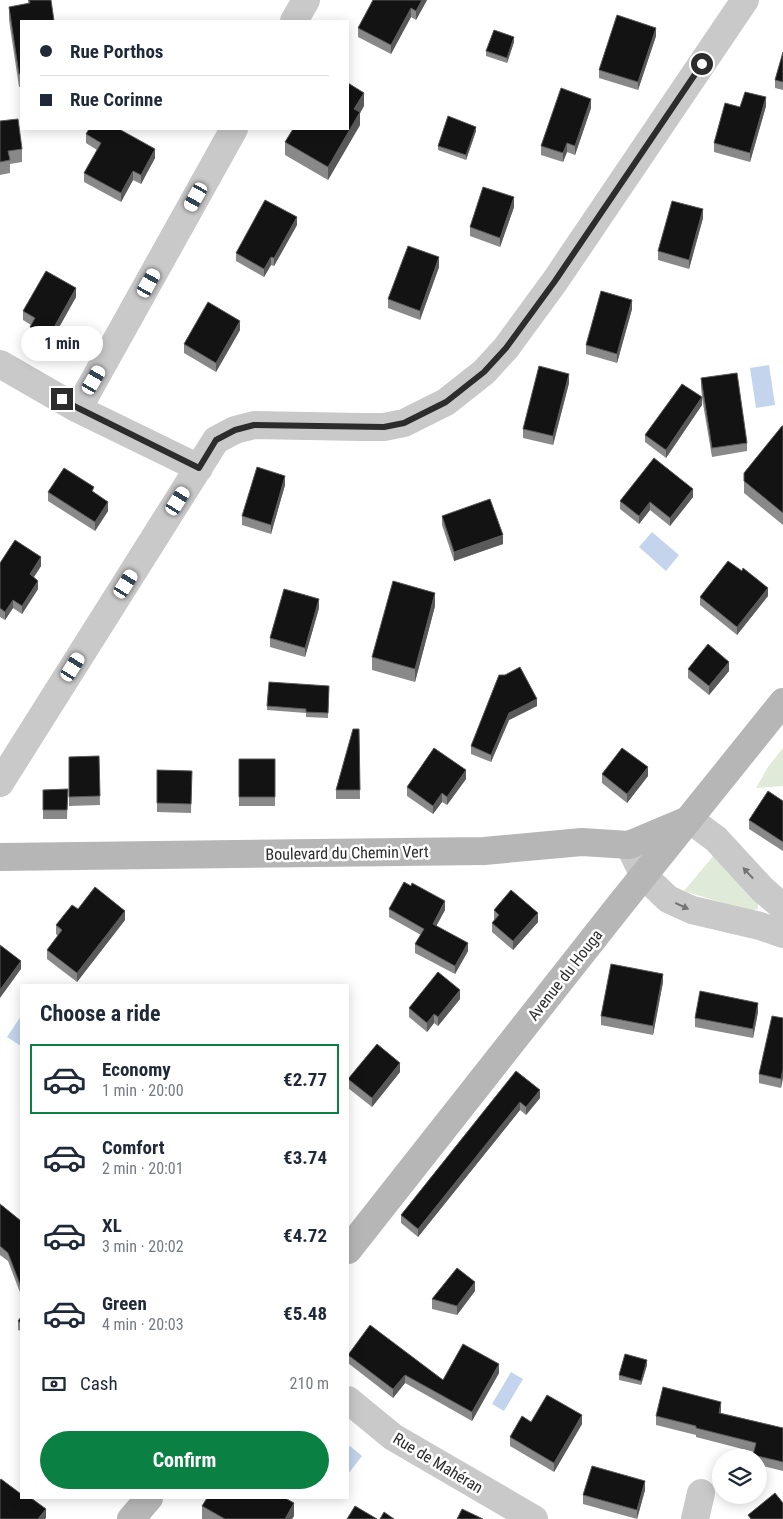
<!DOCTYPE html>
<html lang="en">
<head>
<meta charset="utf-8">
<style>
	:root { --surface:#fff; --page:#f2f2f3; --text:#1f2937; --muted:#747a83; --line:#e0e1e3; --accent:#0b8043 }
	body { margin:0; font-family:"Roboto Condensed",sans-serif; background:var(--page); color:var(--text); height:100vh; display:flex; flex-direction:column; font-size:19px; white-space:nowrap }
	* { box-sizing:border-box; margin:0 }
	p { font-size:16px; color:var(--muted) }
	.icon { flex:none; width:28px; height:28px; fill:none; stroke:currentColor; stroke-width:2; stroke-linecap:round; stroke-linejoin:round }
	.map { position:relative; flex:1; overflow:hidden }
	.sheet { position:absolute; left:20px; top:984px; width:329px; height:515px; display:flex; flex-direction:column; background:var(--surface); border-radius:0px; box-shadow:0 2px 12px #0003 }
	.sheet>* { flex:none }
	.hud { position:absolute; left:20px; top:20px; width:329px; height:110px; border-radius:0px; box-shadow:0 2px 12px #0003; display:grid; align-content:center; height:110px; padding:0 20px; background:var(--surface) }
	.controls { position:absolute; left:712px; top:1449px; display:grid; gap:10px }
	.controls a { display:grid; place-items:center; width:55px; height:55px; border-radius:50%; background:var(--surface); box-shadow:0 2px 12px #0003; font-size:25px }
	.end { position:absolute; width:22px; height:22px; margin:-11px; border:6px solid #2c2c2c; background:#fff; box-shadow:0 0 0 2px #fff }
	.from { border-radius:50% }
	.bubble { position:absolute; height:35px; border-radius:18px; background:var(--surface); box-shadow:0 2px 12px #0003; font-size:16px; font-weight:700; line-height:35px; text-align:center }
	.car { position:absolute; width:15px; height:30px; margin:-15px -8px; border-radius:6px; box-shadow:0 0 4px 1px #0007; background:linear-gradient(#fff 24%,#345 0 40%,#fff 0 76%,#345 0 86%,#fff 0) }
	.hud b { display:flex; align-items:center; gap:18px; height:48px; font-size:19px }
	.hud b+b { border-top:1px solid var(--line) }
	.hud i { width:12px; height:12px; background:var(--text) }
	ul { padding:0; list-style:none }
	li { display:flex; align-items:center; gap:15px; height:70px; margin:0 10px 8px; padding:0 10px; border:2px solid transparent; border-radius:0px }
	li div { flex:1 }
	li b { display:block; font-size:19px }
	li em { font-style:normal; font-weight:700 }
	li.selected { border-color:var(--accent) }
	li>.icon { width:45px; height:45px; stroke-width:1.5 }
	h2 { padding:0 20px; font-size:22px; line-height:60px }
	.pay { display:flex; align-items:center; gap:12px; height:55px; padding:0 20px; font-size:19px }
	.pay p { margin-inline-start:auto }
	.cta { display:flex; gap:10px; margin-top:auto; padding:10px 20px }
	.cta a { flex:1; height:58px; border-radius:30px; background:var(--accent); color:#fff; font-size:20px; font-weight:700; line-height:58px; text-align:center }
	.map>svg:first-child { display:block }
	.green { fill:#dfebd8 }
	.water { fill:#c3d4ec }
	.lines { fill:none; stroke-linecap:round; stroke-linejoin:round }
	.street { stroke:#c9c9c9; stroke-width:28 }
	.secondary { stroke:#b6b6b6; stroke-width:28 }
	.wall { fill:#898989 }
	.shaded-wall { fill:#5a5a5a }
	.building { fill:#131313; stroke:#5a5a5a }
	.oneway { fill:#737373 }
	.route { stroke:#2c2c2c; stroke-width:6 }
	.labels { text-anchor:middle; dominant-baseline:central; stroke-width:5; stroke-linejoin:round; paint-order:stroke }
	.street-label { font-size:16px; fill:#2c2c2c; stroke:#fff }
</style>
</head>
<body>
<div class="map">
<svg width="783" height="1519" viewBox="0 0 783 1519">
	<rect width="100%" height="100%" fill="#fff"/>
	<path class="green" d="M783,748v38l-27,2 12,-21z
		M714,855l44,45v9l-9,2 -65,-20z"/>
	<path class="water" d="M769,365l6,40 -19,3 -6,-40z
		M652,532l27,23 -13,16 -27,-24z
		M21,1016v30l-14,-9z
		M511,1372l12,7 -19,32 -12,-7z
		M350,1446l12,10 -14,18v-25z"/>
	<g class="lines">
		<path class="street" d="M294,21l12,-21
			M0,364l78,45 121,59
			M78,409l156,-280
			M0,783l216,-343 19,-10 19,-5 107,2h23l20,-4 42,-21 38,-30 22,-24 49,-67 190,-281
			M689,819l27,20 47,51 20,17
			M629,845l15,31 24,23 24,11 68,16 23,8
			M348,1400l45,37 141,82
			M695,1519l6,-26"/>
		<path class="secondary" d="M0,857l484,-6 98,-9 47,3 57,-24
			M348,1250l271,-344 164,-204
			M131,1519l18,-21"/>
	</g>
	<path class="wall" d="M28,0h23l-30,21v66h-2l-10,-67v-13l19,-3z
		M427,0l-11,20 -5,-3 -20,37 -33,-17v-9z
		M656,36l-18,54 -39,-12v-8z
		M514,42l-7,21 -21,-7v-5z
		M783,52v38l-8,-2v-8z
		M364,106l-4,7v12l-32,55 -43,-25v-13z
		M766,106l-16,56 -36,-10v-9l26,-36z
		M591,108l-16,47 -8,-3 -4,10 -22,-7v-9z
		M0,121l22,28v13l-12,2v9l-10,2z
		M476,131l-10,29 -28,-10v-4z
		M86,134l69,24 -14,26 -8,-4 -12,22 -37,-20v-9l13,-23 -11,-7z
		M514,207l-14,40 -30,-11v-9z
		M703,218l-14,51 -31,-9v-9z
		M297,225l-23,41 -3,-1 -7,12 -28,-16v-8z
		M439,267l-19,53 -32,-12v-9z
		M76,297l-28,50 -18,-11v-9l1,-2 -8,-5v-9z
		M632,309l-15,54 -31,-9v-9z
		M240,330l-24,42 -32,-19v-9z
		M701,378l46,65v8l-35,6 -10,-59v7l-36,53 -21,-16v-7l57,-38 -1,-10z
		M569,383l-16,62 -30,-7v-9z
		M783,426v99l-39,-32v-20z
		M285,485l-14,49 -29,-9v-9z
		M48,492l46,1 14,18 -13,20 -47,-30z
		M693,497l-23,29 -20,-16 -11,14 -19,-15v-8z
		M442,516l61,28 -49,17 -12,-36z
		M0,563l41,3 -7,11 4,12 -16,25 -9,-6 -8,12 -5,-3z
		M742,571l26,25 -31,39 -37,-30v-8z
		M435,606l-20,76 -43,-12v-13z
		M319,608l-14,49 -35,-10v-9z
		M688,669l41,2 -20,24 -21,-17z
		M499,675l38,31 -28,14 -18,42 -20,-8v-8z
		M329,686l-1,32 -22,-1v-4l-39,-3v-4z
		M359,729l1,70h-24v-9z
		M99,756l1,49 -31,1v-49z
		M239,759h36v47h-36z
		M157,770l35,1 -1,42 -34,-1z
		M602,774l46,2 -21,27 -25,-20z
		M466,779l-19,26 -5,-3 -9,12 -26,-18v-9z
		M68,789l-1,30h-24v-29z
		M783,801v50l-34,-22v-9z
		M78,909l47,11 -48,62 -30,-23v-9l11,-14 -2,-2v-9z
		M389,909l56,1 -9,16 32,25 -13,23 -40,-21v-9l6,-9 -32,-18z
		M494,910l44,12 -25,28 -21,-18v-9l2,-3z
		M663,982l-10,53 -52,-10v-9z
		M460,999l-22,27 -4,-3 -7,9 -18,-15v-9z
		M758,1012l-5,26 -58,-11v-9z
		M783,1018l-2,70 -22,-5v-9z
		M516,1071l24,27 -14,17 -6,-5 -102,127 -17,-14v-8z
		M400,1072l-28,35 -24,-19v-9z
		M0,1204l21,17v74l-13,-34 -8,-6z
		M475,1291l-18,24 -25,-6v-10z
		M21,1317v14l-3,-1v-9z
		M348,1355l95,25 56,-7 -27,48 -67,-38 -12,15 -45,-35z
		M647,1365l-6,20 -22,-5v-5z
		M721,1411v2l62,15v43l-24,-6v-7h-6l1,-6 -58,-15v-2l-40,-10v-9z
		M531,1422l51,2 -28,48 -44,-26v-9z
		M645,1490l-8,29 -54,-15v-9z
		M202,1506l92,10 -2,3h-90z"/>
	<path class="shaded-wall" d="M422,0h5l-11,20v-9z
		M411,8v9l-20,37v-9z
		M656,28v8l-18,54v-8z
		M514,37v5l-7,21v-5z
		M364,93v13l-4,7v12l-32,55v-13l26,-58z
		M766,97v9l-16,56v-9z
		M591,99v9l-16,47v-9z
		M476,127v4l-10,29v-5z
		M567,143v9l-4,10v-9z
		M155,149v9l-14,26v-9z
		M133,171v9l-12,22v-9z
		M514,197v10l-14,40v-9z
		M703,209v9l-14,51v-9z
		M297,217v8l-23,41v-8z
		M271,257v8l-7,12v-8z
		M439,257v10l-19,53v-9z
		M76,288v9l-28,50v-9z
		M632,300v9l-15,54v-9z
		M240,321v9l-24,42v-9z
		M569,374v9l-16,62v-9z
		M702,397v8l-36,53v-8z
		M285,476v9l-14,49v-9z
		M693,489v8l-23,29v-8z
		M108,502v9l-13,20v-9z
		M650,502v8l-11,14v-8z
		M503,535v9l-49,17v-9z
		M41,557v9l-11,17v-9z
		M38,581v8l-16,25v-8z
		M768,588v8l-31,39v-8z
		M435,593v13l-20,76v-13z
		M319,599v9l-14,49v-9z
		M13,600v8l-8,12v-8z
		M729,662v9l-20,24v-9z
		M537,699v7l-28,14 -18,42v-7l18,-42z
		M648,767v9l-21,27v-9z
		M466,770v9l-19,26v-8z
		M442,793v9l-9,12v-8z
		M445,901v9l-12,22v-8z
		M125,911v9l-48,62v-9z
		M538,913v9l-25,28v-9z
		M468,943v8l-13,23v-8z
		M21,961v8l-21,29v-8z
		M663,974v8l-10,53v-9z
		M460,990v9l-22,27v-9z
		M758,1003v9l-5,26v-9z
		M434,1014v9l-7,9v-9z
		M400,1063v9l-28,35v-9z
		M783,1069v9l-2,10v-9z
		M540,1090v8l-14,17v-8z
		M520,1102v8l-102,127v-8z
		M475,1282v9l-18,24v-9z
		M647,1360v5l-6,20v-4z
		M499,1364v9l-27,48v-9z
		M405,1375v8l-12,15v-9z
		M721,1402v9l-2,11v-9z
		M582,1415v9l-28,48v-9z
		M645,1481v9l-8,29v-9z
		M294,1503v13l-2,3h-7z
		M46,1509v9l-1,1h-7z"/>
	<path class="building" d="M29,0h22l3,21h-33v53h-2l-10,-67 21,-4z
		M373,0h49l-6,11 -5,-3 -20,37 -33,-17z
		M617,15l39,13 -18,54 -39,-12z
		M494,30l20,7 -7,21 -21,-7z
		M783,52v30l-8,-2z
		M348,83l16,10 -10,16 6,3 -32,55 -43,-25 8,-13h55z
		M561,88l30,11 -16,47 -8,-3 -4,10 -22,-7z
		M745,92l21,5 -16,56 -36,-10 11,-40 15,4z
		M448,116l28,11 -10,28 -28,-9z
		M18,119l4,30 -14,2 2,9 -10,2v-41z
		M89,129h30l36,20 -14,26 -8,-4 -12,22 -37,-20 17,-30 -15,-9z
		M483,187l31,10 -14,41 -30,-11z
		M265,200l32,17 -23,41 -3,-1 -7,12 -28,-16z
		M672,201l31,8 -14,51 -31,-9z
		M408,246l31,11 -19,54 -32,-12z
		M46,271l30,17 -28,50 -18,-11 5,-9 -12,-7z
		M601,291l31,9 -15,54 -31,-9z
		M208,302l32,19 -24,42 -32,-19z
		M539,366l30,8 -16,62 -30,-7z
		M737,373l10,70 -35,5 -11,-70z
		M682,384l20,13 -36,53 -21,-15z
		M782,426h1v87l-39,-32v-8z
		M654,458l39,31 -23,29 -20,-16 -11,14 -19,-15z
		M257,467l28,9 -14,49 -29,-9z
		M64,468l30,19 -2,4 16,11 -13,20 -47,-30z
		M490,499l13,36 -49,17 -12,-36z
		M15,540l26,17 -11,17 8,7 -16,25 -9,-6 -8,12 -5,-4v-45z
		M728,561l14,10 1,-3 25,20 -31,39 -37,-30z
		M393,581l42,12 -20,76 -43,-12z
		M284,589l35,10 -14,49 -35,-10z
		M708,644l21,18 -20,24 -21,-17z
		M520,667l17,32 -28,14 -18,42 -20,-9 28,-71h6z
		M269,682l60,4 -1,27 -22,-1v-3l-39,-3z
		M353,729h6l1,61h-24z
		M434,748l32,22 -19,27 -5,-4 -9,13 -26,-19z
		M622,748l26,19 -21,27 -25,-20z
		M99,756l1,40 -31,1v-40z
		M239,759h36v38h-36z
		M157,770l35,1 -1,33 -34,-1z
		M68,789l-1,21h-24v-20z
		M768,791l15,10v41l-34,-22z
		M404,882l7,4 1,-3 33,18 -12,23 35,19 -13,23 -40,-22 9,-15 -35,-20z
		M95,887l30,24 -48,62 -30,-23 15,-20 -6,-5 16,-20 6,4z
		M511,890l27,23 -25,28 -21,-18 7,-8 -5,-5z
		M0,945l21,16 -21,29z
		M611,964l52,10 -10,52 -52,-10z
		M438,972l22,18 -22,27 -4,-3 -7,9 -18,-15z
		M700,991l58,12 -5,26 -58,-11z
		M772,1016l11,2v51l-2,10 -22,-5z
		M377,1044l23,19 -28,35 -24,-19z
		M516,1071l24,19 -14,17 -6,-5 -102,127 -17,-14z
		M0,1204l21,17v66l-13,-34 -8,-7z
		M457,1268l18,14 -18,24 -25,-7z
		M21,1317v6l-3,-2z
		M370,1325l73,55 20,-36 36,20 -27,48 -67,-37 -12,14 -45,-34z
		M625,1354l22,6 -6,21 -22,-6z
		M663,1387l58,15 -2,11 64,15v34l-30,-7 3,-12 -60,-15v-2l-40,-10z
		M547,1395l35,20 -28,48 -44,-26 12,-21 9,6z
		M592,1466l53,15 -8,29 -54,-15z
		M1,1479l20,15v4h10l15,11 -8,10h-38v-39z
		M775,1493l8,10v16h-32l-3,-4z
		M207,1498h78l9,5 -9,16h-60l-23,-13z
		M355,1506l22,13h-30z
		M462,1509l21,10h-26z
		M384,1512l10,7h-14z"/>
	<defs><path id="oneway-solid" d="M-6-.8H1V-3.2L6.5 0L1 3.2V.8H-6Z" transform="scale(1.25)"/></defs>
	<g class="oneway">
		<use href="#oneway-solid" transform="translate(748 873) rotate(-133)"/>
		<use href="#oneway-solid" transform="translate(682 906) rotate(25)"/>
	</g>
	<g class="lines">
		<path class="route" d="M62,399l16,9 121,60 17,-28 19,-10 19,-5 130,2 20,-4 42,-21 38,-30 22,-24 49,-67 147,-217"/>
	</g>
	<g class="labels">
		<g class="street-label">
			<text transform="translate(347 853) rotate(-1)">Boulevard du Chemin Vert</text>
			<text transform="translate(565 975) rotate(-52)">Avenue du Houga</text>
			<text transform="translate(438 1463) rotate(31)">Rue de Mahéran</text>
		</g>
	</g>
</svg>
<div class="controls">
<a><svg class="icon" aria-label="layers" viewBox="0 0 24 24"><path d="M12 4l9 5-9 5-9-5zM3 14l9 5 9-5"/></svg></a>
</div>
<i class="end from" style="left:702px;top:64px"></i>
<i class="end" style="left:62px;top:399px"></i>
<div class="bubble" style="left:21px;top:326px;width:82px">1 min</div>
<i class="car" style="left:196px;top:197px;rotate:209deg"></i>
<i class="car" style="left:149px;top:283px;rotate:29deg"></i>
<i class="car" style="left:94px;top:380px;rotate:30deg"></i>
<i class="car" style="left:178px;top:501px;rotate:32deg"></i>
<i class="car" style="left:126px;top:584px;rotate:32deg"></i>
<i class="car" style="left:73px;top:667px;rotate:32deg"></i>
<div class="hud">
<b><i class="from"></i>Rue Porthos</b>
<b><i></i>Rue Corinne</b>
</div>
<section class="sheet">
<h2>Choose a ride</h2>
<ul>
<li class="selected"><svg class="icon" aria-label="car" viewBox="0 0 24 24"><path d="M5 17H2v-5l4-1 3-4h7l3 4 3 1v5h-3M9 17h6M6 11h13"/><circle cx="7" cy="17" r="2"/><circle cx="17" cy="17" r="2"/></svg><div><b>Economy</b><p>1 min · 20:00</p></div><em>€2.77</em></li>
<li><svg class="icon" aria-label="car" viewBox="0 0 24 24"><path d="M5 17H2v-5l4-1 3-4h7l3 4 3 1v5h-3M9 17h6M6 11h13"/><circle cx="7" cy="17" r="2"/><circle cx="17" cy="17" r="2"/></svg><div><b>Comfort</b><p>2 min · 20:01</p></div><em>€3.74</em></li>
<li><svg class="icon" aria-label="car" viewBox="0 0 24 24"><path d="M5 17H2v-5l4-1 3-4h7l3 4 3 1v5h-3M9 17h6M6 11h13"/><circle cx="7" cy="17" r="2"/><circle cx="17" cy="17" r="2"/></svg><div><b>XL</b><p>3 min · 20:02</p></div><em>€4.72</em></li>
<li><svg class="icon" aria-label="car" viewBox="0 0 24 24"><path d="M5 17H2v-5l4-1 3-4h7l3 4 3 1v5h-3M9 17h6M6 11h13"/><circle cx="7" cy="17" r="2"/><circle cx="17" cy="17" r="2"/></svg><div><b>Green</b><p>4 min · 20:03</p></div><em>€5.48</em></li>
</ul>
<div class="pay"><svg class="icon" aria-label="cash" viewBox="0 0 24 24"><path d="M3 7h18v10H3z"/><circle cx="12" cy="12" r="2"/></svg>Cash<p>210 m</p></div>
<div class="cta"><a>Confirm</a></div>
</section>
</div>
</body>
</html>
